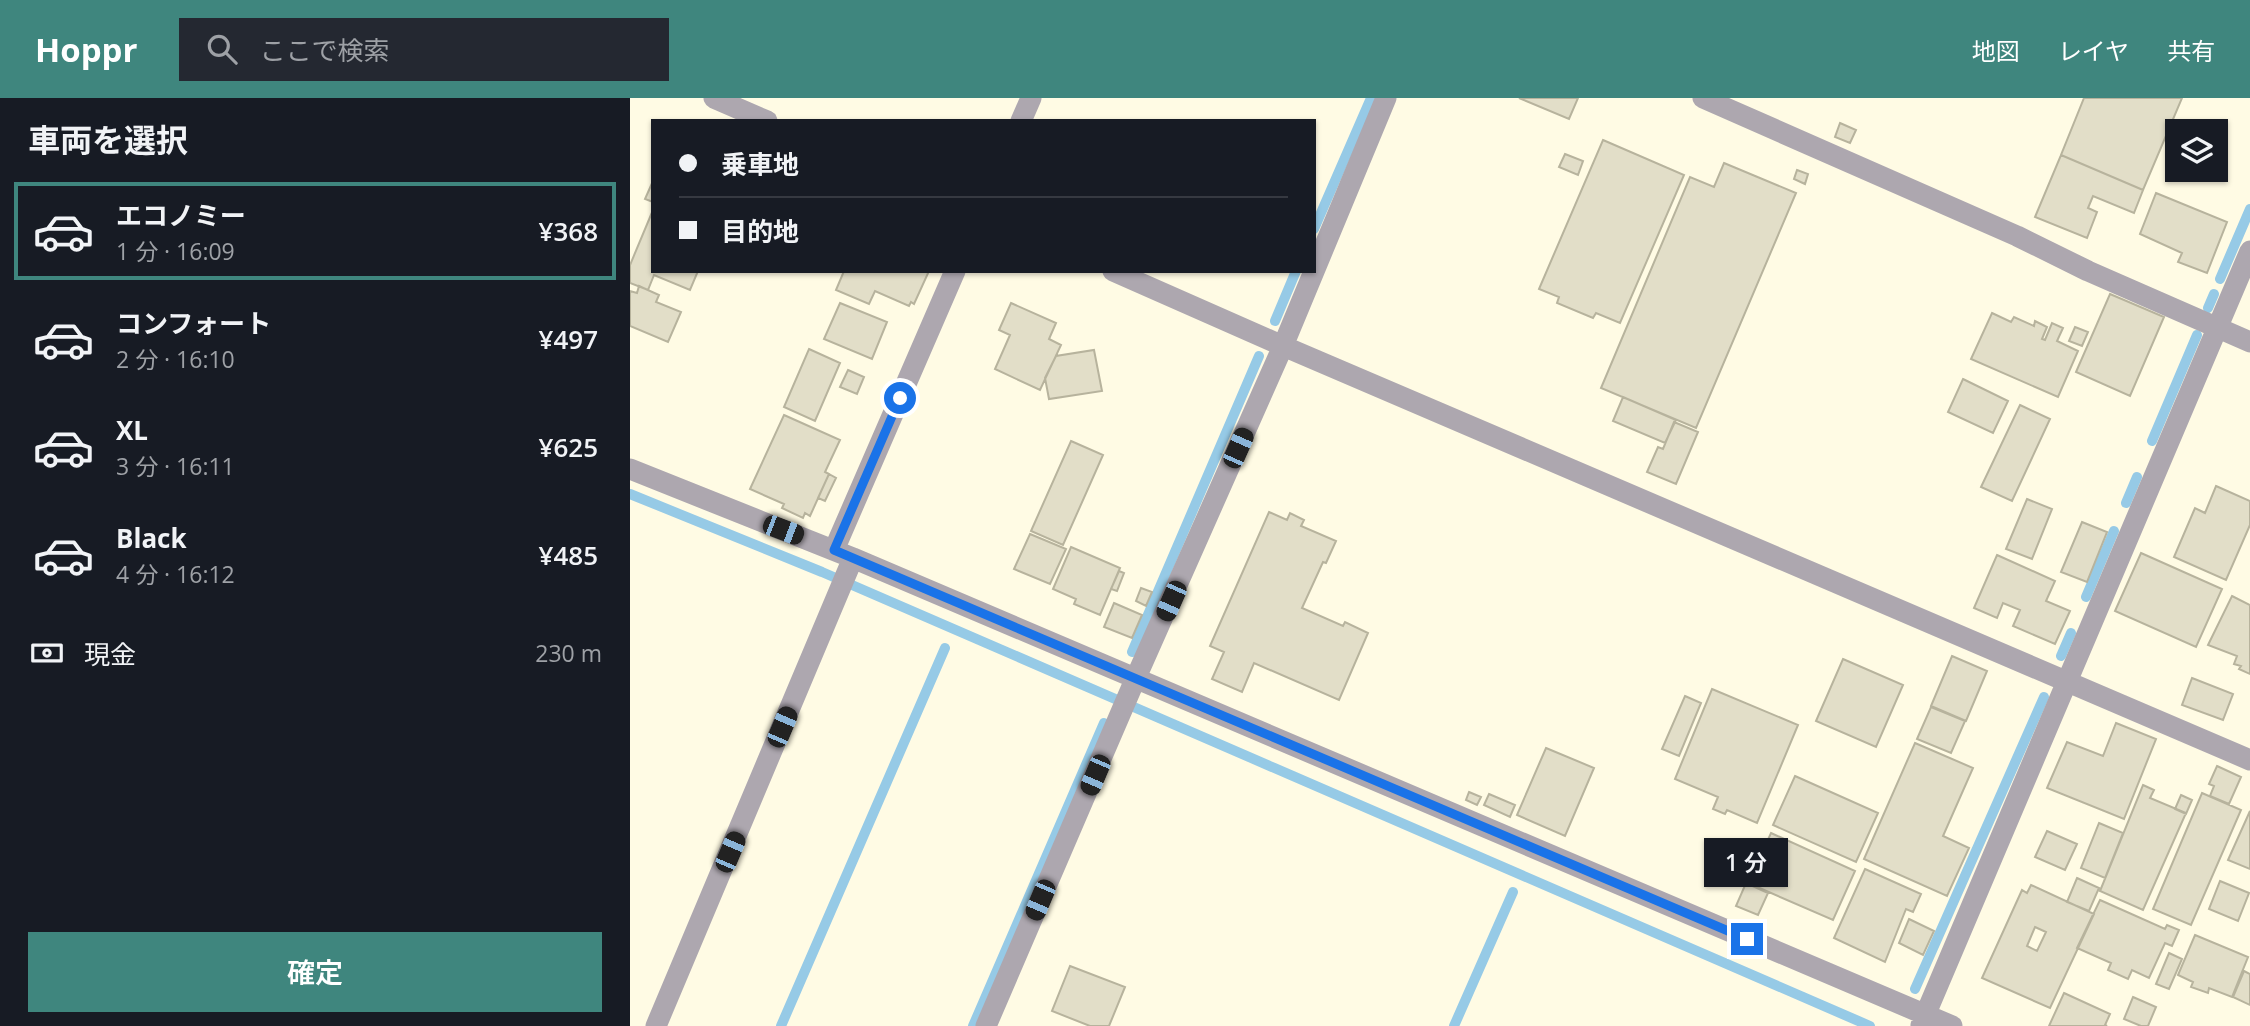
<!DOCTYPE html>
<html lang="ja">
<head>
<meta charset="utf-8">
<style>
	:root { --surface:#171b24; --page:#242831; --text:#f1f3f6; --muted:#9ea1a6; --line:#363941; --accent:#3f867e }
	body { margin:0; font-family:"Open Sans","Noto Sans JP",sans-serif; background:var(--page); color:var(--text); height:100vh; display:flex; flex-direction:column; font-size:26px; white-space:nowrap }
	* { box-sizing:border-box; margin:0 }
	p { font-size:23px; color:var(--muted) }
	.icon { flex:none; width:38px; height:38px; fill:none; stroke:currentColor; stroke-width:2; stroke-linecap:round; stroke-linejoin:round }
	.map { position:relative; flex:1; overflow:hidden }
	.side { display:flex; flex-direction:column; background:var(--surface); width:630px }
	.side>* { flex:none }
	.top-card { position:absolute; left:21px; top:21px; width:665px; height:154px; border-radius:0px; box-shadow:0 2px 5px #0004; display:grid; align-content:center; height:154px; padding:0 28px; background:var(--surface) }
	.fabs { position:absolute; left:1535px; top:21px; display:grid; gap:14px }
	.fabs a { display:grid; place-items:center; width:63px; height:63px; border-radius:0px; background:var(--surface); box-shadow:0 2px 5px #0004; font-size:35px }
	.end { position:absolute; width:32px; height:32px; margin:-16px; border:9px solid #1a73e8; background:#fff; box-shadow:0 0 0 4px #fff }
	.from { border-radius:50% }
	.bubble { position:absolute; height:49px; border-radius:0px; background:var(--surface); box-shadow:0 2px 5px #0004; font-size:23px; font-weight:600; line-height:49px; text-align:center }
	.car { position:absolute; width:21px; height:42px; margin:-21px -10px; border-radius:9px; box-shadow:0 0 5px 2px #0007; background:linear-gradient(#222 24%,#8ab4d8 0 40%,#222 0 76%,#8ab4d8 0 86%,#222 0) }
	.top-card b { display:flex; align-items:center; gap:24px; height:66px; font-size:26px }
	.top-card b+b { border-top:2px solid var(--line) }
	.top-card i { width:18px; height:18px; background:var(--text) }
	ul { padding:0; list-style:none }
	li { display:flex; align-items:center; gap:21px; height:98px; margin:0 14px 10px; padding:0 14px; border:4px solid transparent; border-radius:0px }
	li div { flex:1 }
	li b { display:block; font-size:26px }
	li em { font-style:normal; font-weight:600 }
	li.on { border-color:var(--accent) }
	li>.icon { width:63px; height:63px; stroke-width:1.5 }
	h2 { padding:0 28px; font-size:32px; line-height:84px }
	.pay { display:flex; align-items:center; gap:18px; height:77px; padding:0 28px; font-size:26px }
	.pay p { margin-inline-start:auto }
	.button { display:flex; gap:14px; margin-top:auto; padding:14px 28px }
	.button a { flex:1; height:80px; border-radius:0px; background:var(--accent); color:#fff; font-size:28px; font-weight:600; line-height:80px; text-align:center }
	header { display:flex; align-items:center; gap:42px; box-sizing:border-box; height:98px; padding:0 35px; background:var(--accent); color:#fff }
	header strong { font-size:33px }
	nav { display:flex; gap:38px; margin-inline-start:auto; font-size:24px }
	.search { width:490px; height:63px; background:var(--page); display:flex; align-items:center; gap:18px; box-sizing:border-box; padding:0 24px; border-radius:0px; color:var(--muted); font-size:26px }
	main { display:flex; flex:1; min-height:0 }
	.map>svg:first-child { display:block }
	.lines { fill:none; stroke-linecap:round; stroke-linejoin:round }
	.stream { stroke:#96cae6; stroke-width:10 }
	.building { fill:#e2dec8; stroke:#b7b39d; stroke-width:2; fill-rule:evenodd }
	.minor { stroke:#ada7af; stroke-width:21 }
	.route { stroke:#1a73e8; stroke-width:9 }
</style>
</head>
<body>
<header>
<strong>Hoppr</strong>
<div class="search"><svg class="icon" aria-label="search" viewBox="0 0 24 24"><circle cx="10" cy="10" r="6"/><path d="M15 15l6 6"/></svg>ここで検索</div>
<nav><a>地図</a><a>レイヤ</a><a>共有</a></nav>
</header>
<main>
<section class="side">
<h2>車両を選択</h2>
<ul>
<li class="on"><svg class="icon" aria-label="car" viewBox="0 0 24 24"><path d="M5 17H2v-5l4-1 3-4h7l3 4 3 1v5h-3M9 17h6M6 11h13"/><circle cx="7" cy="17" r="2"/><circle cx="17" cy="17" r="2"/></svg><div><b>エコノミー</b><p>1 分 · 16:09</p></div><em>¥368</em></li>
<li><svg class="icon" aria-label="car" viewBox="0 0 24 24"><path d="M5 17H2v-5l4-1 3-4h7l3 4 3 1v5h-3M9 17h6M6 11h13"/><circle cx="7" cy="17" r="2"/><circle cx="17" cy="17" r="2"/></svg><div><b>コンフォート</b><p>2 分 · 16:10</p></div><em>¥497</em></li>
<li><svg class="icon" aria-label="car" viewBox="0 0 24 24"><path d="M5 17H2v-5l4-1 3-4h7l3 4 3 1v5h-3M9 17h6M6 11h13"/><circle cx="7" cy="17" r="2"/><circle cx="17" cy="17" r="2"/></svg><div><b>XL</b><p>3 分 · 16:11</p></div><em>¥625</em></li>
<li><svg class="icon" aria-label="car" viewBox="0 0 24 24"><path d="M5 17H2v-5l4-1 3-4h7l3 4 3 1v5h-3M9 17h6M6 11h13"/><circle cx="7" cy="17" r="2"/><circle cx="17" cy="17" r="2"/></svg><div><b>Black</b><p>4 分 · 16:12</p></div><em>¥485</em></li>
</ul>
<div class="pay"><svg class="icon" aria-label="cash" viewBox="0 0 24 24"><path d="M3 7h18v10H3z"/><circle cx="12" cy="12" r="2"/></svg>現金<p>230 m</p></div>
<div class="button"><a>確定</a></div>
</section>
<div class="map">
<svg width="1620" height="928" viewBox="0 0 1620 928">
	<rect width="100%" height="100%" fill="#fffbe4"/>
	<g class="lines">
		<path class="stream" d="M684,131l57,-131
			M1590,181l30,-70
			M1578,210l6,-14
			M645,223l21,-50
			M1522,343l45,-106
			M0,396l192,78 1048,454
			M1496,405l11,-26
			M1456,499l28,-66
			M502,554l127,-296
			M1431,558l10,-23
			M1285,891l129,-292
			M151,928l164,-378
			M343,928l131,-303
			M824,928l59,-134"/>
	</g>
	<path class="building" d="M889,0h59l-9,21z
		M1454,0h98l-39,92 -82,-35z
		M1210,25l16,7 -6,13 -15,-6z
		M973,42l81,35 -64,148 -24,-10 -3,5 -36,-15 2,-6 -20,-8z
		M935,56l18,7 -5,14 -19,-8z
		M1431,57l82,35 -9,23 -41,-17 -5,12 9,4 -10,26 -52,-21z
		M1094,65l72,30 -100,235 -95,-40 89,-211 24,10z
		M1167,72l11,4 -3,10 -11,-5z
		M23,83v21l-8,-3z
		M1526,95l71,29 -20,51 -29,-11 4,-9 -42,-19z
		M23,112v61h45l-8,19 -36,-15 -6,15 -18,-7v-18z
		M214,173h85l-15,33 -3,-2 -2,4 -34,-15 -6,13 -33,-14z
		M9,188l20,9 -3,7 25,10 -13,30 -38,-16v-35l7,2z
		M1480,196l54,23 -34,79 -54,-24z
		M210,205l47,19 -15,37 -48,-20z
		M381,205l45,20 -7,16 12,6 -21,45 -45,-21 15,-34 -11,-5z
		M1362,215l19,9 3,-5 20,9 1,-5 12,6 -5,12 3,1 7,-17 11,5 -6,13 21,10 -20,46 -87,-38z
		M1445,229l13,5 -6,14 -13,-5z
		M179,251l31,14 -25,58 -31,-14z
		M464,252l8,41 -53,8 -4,-21 11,-22z
		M218,272l16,7 -7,17 -17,-7z
		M1333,281l45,22 -15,32 -45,-21z
		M993,299l53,23 -11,23 -52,-22z
		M1390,307l30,14 -38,82 -31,-14z
		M154,317l56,25 -15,32 4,2 -19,42 -5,-3 -2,5 -21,-10 2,-4 -34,-15z
		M1044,324l24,10 -22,52 -29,-12 11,-25 5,2z
		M441,343l32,14 -40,90 -32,-14z
		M199,376l7,4 -11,23 -7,-3z
		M1586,388l34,15v24l-24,55 -52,-23 21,-49 10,5z
		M1397,401l25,10 -20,50 -26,-10z
		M639,414l18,8 3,-7 14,7 -3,6 35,15 -10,22 -3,-1 -21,46 41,18 2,-4 23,11 -29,67 -85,-37 -12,29 -30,-13 12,-27 -14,-6z
		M1452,424l25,10 -20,50 -26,-10z
		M400,436l36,15 -16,35 -36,-15z
		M441,449l49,21 -20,47 -26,-11 2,-5 -23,-10z
		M1511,455l81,36 -26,58 -81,-36z
		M1367,457l58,26 -9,20 24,10 -15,33 -42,-18 7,-16 -17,-7 -6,15 -23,-10z
		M489,473l5,2 -7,18 -6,-2z
		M511,490l11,4 -6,14 -10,-5z
		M1602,498l18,9v69l-11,-5 2,-3 -7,-2 3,-8 -29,-11z
		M484,505l28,12 -10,23 -28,-11z
		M1322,558l35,15 -21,50 -35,-15z
		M1213,561l60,26 -27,62 -60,-26z
		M1562,580l41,16 -10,26 -41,-15z
		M1082,591l86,36 -41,98 -30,-13 -2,4 -12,-5 5,-12 -43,-18z
		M1055,598l16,7 -22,53 -17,-7z
		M1301,609l34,14 -14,32 -34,-14z
		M1486,625l40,16 -32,80 -77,-31 20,-46 36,14z
		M1285,645l58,25 -30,68 26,12 -22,48 -83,-37z
		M916,650l48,20 -29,68 -48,-21z
		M1587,668l24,11 -12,27 -19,-8 4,-10 -5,-2z
		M1165,678l83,37 -22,49 -83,-37z
		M1513,687l11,5 -4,8 36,15 -43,97 -43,-19z
		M839,694l12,5 -4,8 -11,-5z
		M1572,695l39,17 -50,115 -38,-16z
		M859,696l26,11 -5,12 -26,-12z
		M1551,697l11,5 -6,14 -11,-5z
		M1620,713v58l-22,-9z
		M1469,725l24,10 -18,45 -24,-10z
		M1417,733l30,13 -12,26 -30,-13z
		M1141,735l84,38 -22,49 -85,-37z
		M1235,771l56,25 -8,18 -7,-3 -21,53 -51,-24z
		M1447,780l22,10 -10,23 -22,-9z
		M1590,783l29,12 -11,28 -29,-12z
		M1116,785l22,10 -10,22 -22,-9z
		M1401,787l63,29 -44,94 -68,-30 40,-88 5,3zM1405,829l11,5 -9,19 -10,-5z
		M1470,802l65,29 2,-4 12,5 -7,16 -7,-3 -16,35 -17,-8 -4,9 -20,-9 3,-7 -34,-15z
		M1279,821l25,12 -11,24 -24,-12z
		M1565,837l53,22 -16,40 -23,-9 -1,5 -17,-6 2,-5 -15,-7z
		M1539,855l13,6 -13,30 -13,-5z
		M440,868l55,21 -16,39h-19l-38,-15z
		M1614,873l6,3v31l-17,-8z
		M1434,895l46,21 -5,11 2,1h-58z
		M1503,899l23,10 -8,19h-7l-17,-7z"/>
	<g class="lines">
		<path class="minor" d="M84,0l53,23
			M1073,0l314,138 71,35 162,71
			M391,23l10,-23
			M483,173l170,75 967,414
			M0,371l223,89 1099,468
			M204,452l121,-279
			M1291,927l329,-774
			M26,928l197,-468
			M356,928l148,-344 149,-336 103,-248"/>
	</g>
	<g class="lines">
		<path class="route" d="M270,300l-66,152 913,389"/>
	</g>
</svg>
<div class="fabs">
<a><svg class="icon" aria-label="layers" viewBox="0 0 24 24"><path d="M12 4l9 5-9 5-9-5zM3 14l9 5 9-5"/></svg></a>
</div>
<i class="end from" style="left:270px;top:300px"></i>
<i class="end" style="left:1117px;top:841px"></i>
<div class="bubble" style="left:1074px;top:740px;width:84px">1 分</div>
<i class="car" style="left:608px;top:350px;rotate:24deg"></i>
<i class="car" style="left:153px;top:432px;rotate:111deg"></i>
<i class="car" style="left:541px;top:503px;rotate:204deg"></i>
<i class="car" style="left:152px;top:629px;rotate:23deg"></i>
<i class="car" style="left:465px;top:677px;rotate:203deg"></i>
<i class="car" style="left:100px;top:754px;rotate:23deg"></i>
<i class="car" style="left:410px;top:802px;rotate:203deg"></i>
<div class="top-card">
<b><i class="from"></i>乗車地</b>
<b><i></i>目的地</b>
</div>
</div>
</main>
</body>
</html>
